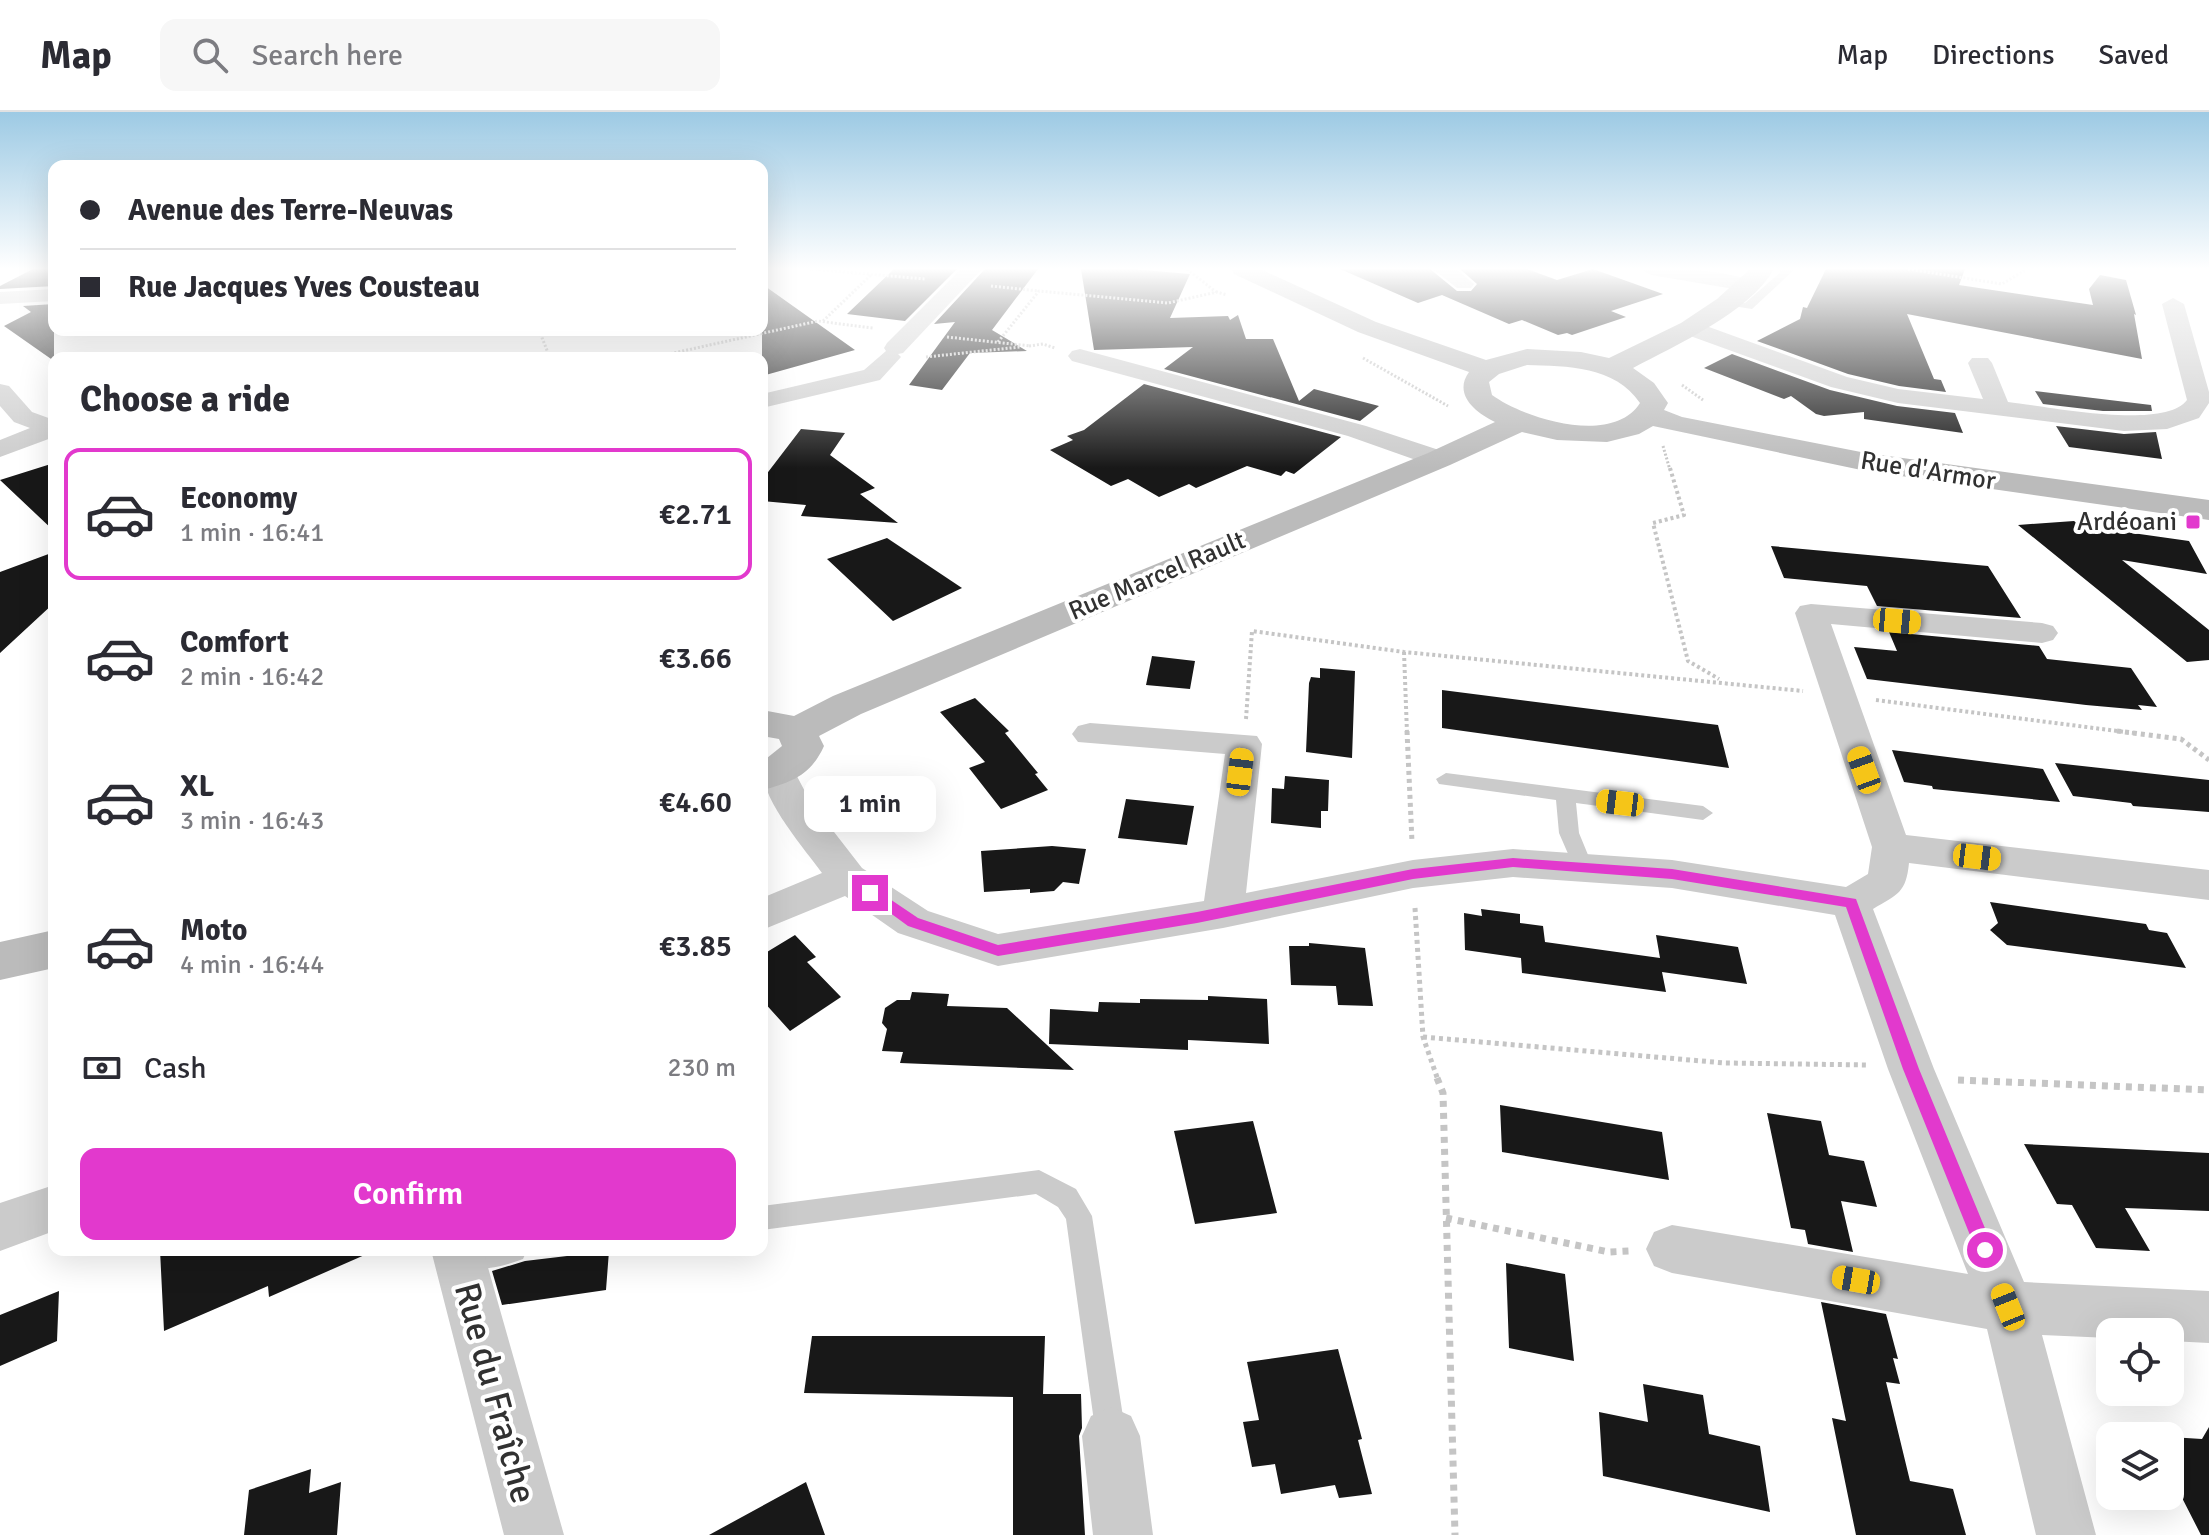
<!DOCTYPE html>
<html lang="en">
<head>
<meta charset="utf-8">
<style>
	:root { --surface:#fff; --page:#f7f7f7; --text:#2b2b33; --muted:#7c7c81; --line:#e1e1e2; --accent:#e239cd }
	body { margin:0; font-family:Signika,sans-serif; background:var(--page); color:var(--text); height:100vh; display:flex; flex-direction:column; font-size:30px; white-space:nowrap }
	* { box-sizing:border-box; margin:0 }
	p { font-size:26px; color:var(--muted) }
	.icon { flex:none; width:44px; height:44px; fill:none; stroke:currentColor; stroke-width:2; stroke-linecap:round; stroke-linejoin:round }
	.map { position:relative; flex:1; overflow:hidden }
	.drawer { position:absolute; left:48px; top:240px; width:720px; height:904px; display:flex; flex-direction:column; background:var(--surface); border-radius:16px; box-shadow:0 8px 32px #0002 }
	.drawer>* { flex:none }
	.hud { position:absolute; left:48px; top:48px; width:720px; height:176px; border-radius:16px; box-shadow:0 8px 32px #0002; display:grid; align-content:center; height:176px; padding:0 32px; background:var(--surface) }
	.buttons { position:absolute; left:2096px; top:1206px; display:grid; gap:16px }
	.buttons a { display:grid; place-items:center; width:88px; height:88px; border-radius:16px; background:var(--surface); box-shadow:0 8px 32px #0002; font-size:40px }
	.end { position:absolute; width:36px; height:36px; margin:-18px; border:10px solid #e239cd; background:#fff; box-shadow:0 0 0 4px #fff }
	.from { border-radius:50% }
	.bubble { position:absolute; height:56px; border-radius:16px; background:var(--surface); box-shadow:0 8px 32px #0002; font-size:26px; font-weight:600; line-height:56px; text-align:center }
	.car { position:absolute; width:24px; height:48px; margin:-24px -12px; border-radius:10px; box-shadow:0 0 6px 2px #0007; background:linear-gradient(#f5c518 24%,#345 0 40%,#f5c518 0 76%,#345 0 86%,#f5c518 0) }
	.hud b { display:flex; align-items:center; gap:28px; height:76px; font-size:30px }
	.hud b+b { border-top:2px solid var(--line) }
	.hud i { width:20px; height:20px; background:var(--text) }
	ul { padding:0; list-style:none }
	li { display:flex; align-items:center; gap:24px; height:132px; margin:0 16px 12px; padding:0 16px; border:4px solid transparent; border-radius:16px }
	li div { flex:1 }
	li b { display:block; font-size:30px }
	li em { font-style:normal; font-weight:600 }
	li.active { border-color:var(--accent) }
	li>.icon { width:72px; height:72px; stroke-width:1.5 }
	h2 { padding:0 32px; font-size:36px; line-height:96px }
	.pay { display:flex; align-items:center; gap:20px; height:88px; padding:0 32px; font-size:30px }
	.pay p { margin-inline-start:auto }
	.button { display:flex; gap:16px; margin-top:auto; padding:16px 32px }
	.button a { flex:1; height:92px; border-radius:16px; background:var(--accent); color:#fff; font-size:32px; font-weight:600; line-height:92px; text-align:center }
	header { display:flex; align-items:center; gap:48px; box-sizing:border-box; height:112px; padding:0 40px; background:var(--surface); border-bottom:2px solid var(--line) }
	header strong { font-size:38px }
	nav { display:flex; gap:44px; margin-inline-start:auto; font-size:28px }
	.search { width:560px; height:72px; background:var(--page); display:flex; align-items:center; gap:20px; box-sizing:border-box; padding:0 28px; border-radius:16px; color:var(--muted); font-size:30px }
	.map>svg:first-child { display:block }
	.building { fill:#181818 }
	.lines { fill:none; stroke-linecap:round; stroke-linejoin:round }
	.path-far3 { stroke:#c5c5c5; stroke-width:3; stroke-dasharray:2 2; stroke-linecap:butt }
	.path-far2 { stroke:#c5c5c5; stroke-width:4; stroke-dasharray:3 3; stroke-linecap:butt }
	.path-far1 { stroke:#c5c5c5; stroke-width:5; stroke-dasharray:4 4; stroke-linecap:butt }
	.path { stroke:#c5c5c5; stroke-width:7; stroke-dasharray:6 6; stroke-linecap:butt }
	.lane { fill:#cbcbcb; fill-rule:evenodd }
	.street { fill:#cbcbcb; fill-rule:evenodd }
	.secondary { fill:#bbb; fill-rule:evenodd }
	.route { fill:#e239cd }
	.poi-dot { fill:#e239cd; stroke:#fff; stroke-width:3 }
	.labels { text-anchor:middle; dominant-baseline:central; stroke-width:8; stroke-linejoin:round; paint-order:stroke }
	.far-street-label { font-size:26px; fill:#313131; stroke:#fff }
	.far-poi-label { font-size:26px; fill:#313131; stroke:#fff; text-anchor:end }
	.near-street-label { font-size:36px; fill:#313131; stroke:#fff }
</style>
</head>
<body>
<header>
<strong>Map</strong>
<div class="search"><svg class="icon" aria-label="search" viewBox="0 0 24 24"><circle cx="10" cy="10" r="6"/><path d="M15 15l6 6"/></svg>Search here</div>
<nav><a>Map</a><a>Directions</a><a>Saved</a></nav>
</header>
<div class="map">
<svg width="2209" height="1423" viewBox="0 0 2209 1423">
	<rect width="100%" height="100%" fill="#fff"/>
	<path class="building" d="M33,157h21v17l-54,3v-3z
		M894,157h63l-52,52 -58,-7z
		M985,157h53l-46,61 35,21 -57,2 -28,37 -33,-5 46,-63 -21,2z
		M1081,157h50l59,5 -20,44 58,-2 2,4 8,-5 8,24h27l26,62 15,-12 65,17 -19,15 -196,-52 29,-22 -99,3z
		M1340,157h90l27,22h14l6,-7 -17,-15h67l30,11 36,-11 70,25 -52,17 15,6 -54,18 -5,-2 -9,2 -36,-15 -13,4 -67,-29 -24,8z
		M1826,157h139l-6,16 134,20 -4,-16 11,-14 26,5 10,35 -2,-1 8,45 -235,-45 27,65 7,1 5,12 -47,-6 -51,-12 -91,-33 43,-22 3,-12 4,1z
		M762,172l93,66 -93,26z
		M54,192v57l-50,-35 27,-14 -8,-6z
		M1732,242l98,36 67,16 58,7 8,20 -99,-14v-7l-40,4 -8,-2 -25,-18 -7,3 -80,-31z
		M1144,272l197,53 -47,37 -8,-3 -5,5 -34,-10 -51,22 -7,-4 -30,13 -31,-18 -17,7 -61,-36 23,-10 -6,-4 17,-6z
		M2035,279l116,14 1,6h-49l-60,-7z
		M2056,314l68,8 32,-2 6,27 -93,-12z
		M801,317l44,4 -15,22 45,33 -15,6 38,29 -97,-7 5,-11 -44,-4v-21z
		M54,351v68l-54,-51z
		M2074,409l15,11 1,-5 99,14 18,33 -85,-14 87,70v30l-22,2 -169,-137z
		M887,426l75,50 -69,33 -66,-62z
		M1771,434l217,20 33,52 -144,-12 -10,-20 -83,-8z
		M54,440v51l-54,50v-81z
		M1889,520l150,14 8,13 84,9 26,39 -19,-2 4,5 -56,-5 -219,-26 -13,-32 43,4z
		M1152,544l43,5 -5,28 -44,-4z
		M1320,556l35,3 -3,87 -46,-6 3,-69 2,-6 9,1z
		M1442,578l276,35 11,43 -287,-40z
		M975,586l34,33 -4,2 33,40 -3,1 13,16 -47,19 -32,-41 16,-6 -45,-50z
		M1892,638l151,19 17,33 -127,-13 -1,-3 -28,-4z
		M2055,651l154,17v32l-76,-6 -2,-3 -58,-7z
		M1285,664l44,4 -1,31h-7v17l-50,-5 1,-35 12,1z
		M1126,687l68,7 -7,39 -69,-7z
		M1052,734l34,3 -7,35 -16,-2 -9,9 -24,2v-4l-46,3 -3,-41z
		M1990,790l156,22 3,6 18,3 19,35 -179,-23 -17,-15 8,-7z
		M1481,797l39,5v9l23,3 2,16 115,16 -4,-23 82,12 9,37 -85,-12 4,20 -144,-19 -1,-15 -56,-8 -1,-37 18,3z
		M795,823l21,22 -9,5 34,35 -51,34 -28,-31v-45z
		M1309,831l56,5 8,58 -35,-1 -2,-19 -45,-1 -2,-39h20z
		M912,880l37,2 -2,12 60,2 67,62 -174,-7 3,-11 -21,-1 5,-22 -5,-6 3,-15 12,-8h13z
		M1208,884l59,3 2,45 -81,-4v10l-139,-6 1,-35 48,3 1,-10 41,1v-4l68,1z
		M1500,993l162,27 7,48 -167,-28z
		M1767,1001l54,8 8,34 35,6 13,46 -36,-6 12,51 -45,-8 -3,-14 -14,-2z
		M1253,1009l24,92 -82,11 -21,-93z
		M2024,1032l185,9v58l-84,-3 25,43 -54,-3 -24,-43 -15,-1z
		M160,1138h216l-107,47 -1,-11 -104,45z
		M609,1139l-3,39 -104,15 -10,-34 33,-10z
		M1506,1151l59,11 9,87 -65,-13z
		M59,1179l-2,50 -57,25v-51z
		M1821,1190l65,12 12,45 -5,-1 7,26 -14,-2 24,99 43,8 13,46h-110l-24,-117 14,3z
		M812,1224h233l-2,58h38l1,34 -3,8 6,99h-72v-138l-209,-4z
		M1338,1237l24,90 -4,1 14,54 -33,4 -4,-13 -54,9 -6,-30 -23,3 -9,-45 16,-2 -12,-58z
		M1643,1272l60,11 6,39 51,12 10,66 -167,-36 -4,-64 49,10z
		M2209,1315v108h-8l-24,-47 3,-5 -10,-18v-28l32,2z
		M311,1357l-2,24 32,-11 -4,53h-93l5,-45z
		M806,1370l19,53h-116z"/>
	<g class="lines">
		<path class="path-far3" d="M811,157l114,10
			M1187,157l29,23
			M1908,157l94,15 25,-15
			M991,174l48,5
			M823,209l48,-46
			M539,218l11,28
			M947,225l84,9
			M998,230l41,-51 129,12 49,-11 10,3
			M1029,234l14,-2 12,4
			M926,245l94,-10
			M651,246l167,-37 55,7
			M1363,246l85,48
			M1682,273l21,15
			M1663,334l7,24"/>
		<path class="path-far2" d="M1670,356l14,47 -31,8 35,138 31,18
			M1404,540l3,81
			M1876,588l257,33
			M1246,607l6,-88 152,21 399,39"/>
		<path class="path-far1" d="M1407,619l5,111
			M2117,619l64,8 28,21
			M1415,796l8,129 15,43
			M1423,925l302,26 144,2"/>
		<path class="path" d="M1437,966l6,15 12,442
			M1958,968l251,10
			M1446,1106l163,34 20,-1"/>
		<path class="lane" d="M1777,157l17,1 -42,39 -32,-5 6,-3 19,2 36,-31z
			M1446,661l257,33 10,7 -10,7 -127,-17 3,30 14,34 -3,5h-14l-17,-39 -3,-33 -117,-16 -3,-5z
			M1039,1058l37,19 16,27 34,220 -4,11 -11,4 -11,-4 -4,-11 -30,-217 -8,-12 -22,-13 -274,36v-24z
			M448,1138h79l-4,9c-20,8 -54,15 -74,7l-4,-9z"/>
		<path class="street" d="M961,157h21l-79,84 -5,1 3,3 -21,23 -118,28v-14l102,-24 22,-19 -2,-3 3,-5z
			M1433,157h23l18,15 -3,4h-14z
			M1641,157c21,-2 102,1 115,16l-10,6 -95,-16z
			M54,177v12l-54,3v-12z
			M2173,186l11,6 25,88v11l-10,15 -32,11 -43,2 -226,-28 -67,-16 -149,-54 -3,-5 11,-7 8,2 149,54 51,12 85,10 -15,-36 4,-5h16l4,5 16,39c37,4 156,29 179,-2l-25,-96z
			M1080,237l286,77 82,27 4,6 -4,6h-18l-82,-29 -276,-75 -4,-5 4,-5z
			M0,272l9,2 23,26 22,8v17l-54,20v-17l30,-12 -16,-6 -14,-16z
			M1811,492l231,19 11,3 5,7 -5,7 -11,3 -211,-19 75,211 303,35v30l-300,-37c-3,30 -11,31 -36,46l61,160 90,213 185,9v52l-39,-2v-9h-60v6l-68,-3 54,200h-60l-49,-206 -315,-56 -18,-7 -8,-17 8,-17 18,-7 296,49 -80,-205 -53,-154 -163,-27 -159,-11 -100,11 -190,40 -225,38 -100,-33 -53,-37 -83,34v-32l60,-25c-17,-24 -68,-81 -58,-110l13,-3 13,3 20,38 52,67 66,43 70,23 206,-33 21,-147 -147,-12 -6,-8 6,-8 12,-3 167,13 5,8 -16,149 167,-33 100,-11 159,11 174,27 22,-13 4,-27 -77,-234 5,-7z
			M54,1073v46l-54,20v-48z
			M431,1138h52l81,285h-60z
			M1111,1295l20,9 9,20 13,99h-60l-11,-99 9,-20z"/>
		<path class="secondary" d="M1231,157h29l116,53 110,38 41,-11 54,3 28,6 72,-35 36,-24 33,-30h24c-24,43 -98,76 -141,99l21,15 14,20 -4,7 18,7 184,36 343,47v20l-343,-49 -213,-45 -14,8 -32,8 -50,-2 -35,-8 -72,33 -589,249 -42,22 5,10c-13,29 -33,37 -62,44v-28l20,-16 -3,-7 -17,-3v-26l32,6 39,-20 595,-243 67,-31c-20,-10 -42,-28 -26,-50l-111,-40 -124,-58zM1527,253c40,1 88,1 113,38 -27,43 -115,16 -148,-8l-3,-13 10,-8z
			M54,818v38l-54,12v-38z"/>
	</g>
	<linearGradient id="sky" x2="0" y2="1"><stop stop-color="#9dcae4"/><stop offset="0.44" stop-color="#fff"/><stop offset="1" stop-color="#fff" stop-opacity="0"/></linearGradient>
	<rect width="2209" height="356" fill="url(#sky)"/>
	<path class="route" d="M1513,746l159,11 184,30 63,170 75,181 -3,5 -6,3 -6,-3 -3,-5 -73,-181 -57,-162 -174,-28 -159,-12 -100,12 -216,44 -199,33 -90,-30 -45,-33 2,-4h10l43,29 80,27 199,-33 216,-43z"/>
	<rect class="poi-dot" x="2185" y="402" width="16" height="16" rx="4"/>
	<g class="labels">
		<g class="far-street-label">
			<text transform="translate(1928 359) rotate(9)">Rue d'Armor</text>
			<text transform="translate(1157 464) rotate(-23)">Rue Marcel Rault</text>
		</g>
		<g class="far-poi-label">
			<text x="2177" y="410">Ardéoani</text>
		</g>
		<g class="near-street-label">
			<text transform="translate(495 1281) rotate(75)">Rue du Fraîche</text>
		</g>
	</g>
</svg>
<div class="buttons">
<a><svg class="icon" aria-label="locate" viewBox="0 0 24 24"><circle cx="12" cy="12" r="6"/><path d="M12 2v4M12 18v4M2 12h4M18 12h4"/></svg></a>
<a><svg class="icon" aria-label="layers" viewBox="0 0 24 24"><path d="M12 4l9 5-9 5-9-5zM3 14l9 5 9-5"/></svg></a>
</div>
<i class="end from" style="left:1985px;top:1138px"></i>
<i class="end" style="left:870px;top:781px"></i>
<div class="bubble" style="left:804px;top:664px;width:132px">1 min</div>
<i class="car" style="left:1897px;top:509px;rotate:95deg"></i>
<i class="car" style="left:1864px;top:658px;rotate:340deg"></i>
<i class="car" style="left:1240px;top:660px;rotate:7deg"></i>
<i class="car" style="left:1620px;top:691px;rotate:277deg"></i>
<i class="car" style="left:1977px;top:745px;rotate:97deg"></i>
<i class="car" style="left:1856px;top:1168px;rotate:280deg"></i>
<i class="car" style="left:2008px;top:1195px;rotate:338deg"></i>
<div class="hud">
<b><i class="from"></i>Avenue des Terre-Neuvas</b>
<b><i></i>Rue Jacques Yves Cousteau</b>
</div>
<section class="drawer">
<h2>Choose a ride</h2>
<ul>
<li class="active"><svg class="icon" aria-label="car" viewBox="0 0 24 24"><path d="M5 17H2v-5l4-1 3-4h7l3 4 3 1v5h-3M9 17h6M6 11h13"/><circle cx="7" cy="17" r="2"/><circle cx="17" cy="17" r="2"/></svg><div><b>Economy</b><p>1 min · 16:41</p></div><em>€2.71</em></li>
<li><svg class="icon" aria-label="car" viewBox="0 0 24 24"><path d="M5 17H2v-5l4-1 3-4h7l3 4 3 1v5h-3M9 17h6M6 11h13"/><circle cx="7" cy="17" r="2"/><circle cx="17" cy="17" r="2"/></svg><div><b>Comfort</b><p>2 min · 16:42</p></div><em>€3.66</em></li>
<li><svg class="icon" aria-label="car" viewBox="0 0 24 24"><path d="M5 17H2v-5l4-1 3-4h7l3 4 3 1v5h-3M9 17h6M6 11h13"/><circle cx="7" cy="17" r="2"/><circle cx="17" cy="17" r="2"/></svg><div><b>XL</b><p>3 min · 16:43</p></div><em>€4.60</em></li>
<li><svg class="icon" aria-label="car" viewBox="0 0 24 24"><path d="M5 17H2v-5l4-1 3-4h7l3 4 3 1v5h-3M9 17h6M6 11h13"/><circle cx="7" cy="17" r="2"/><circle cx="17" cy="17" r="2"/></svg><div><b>Moto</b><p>4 min · 16:44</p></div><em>€3.85</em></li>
</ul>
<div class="pay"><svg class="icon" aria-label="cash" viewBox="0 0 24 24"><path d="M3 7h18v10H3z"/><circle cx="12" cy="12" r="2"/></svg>Cash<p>230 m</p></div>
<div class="button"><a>Confirm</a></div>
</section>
</div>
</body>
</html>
